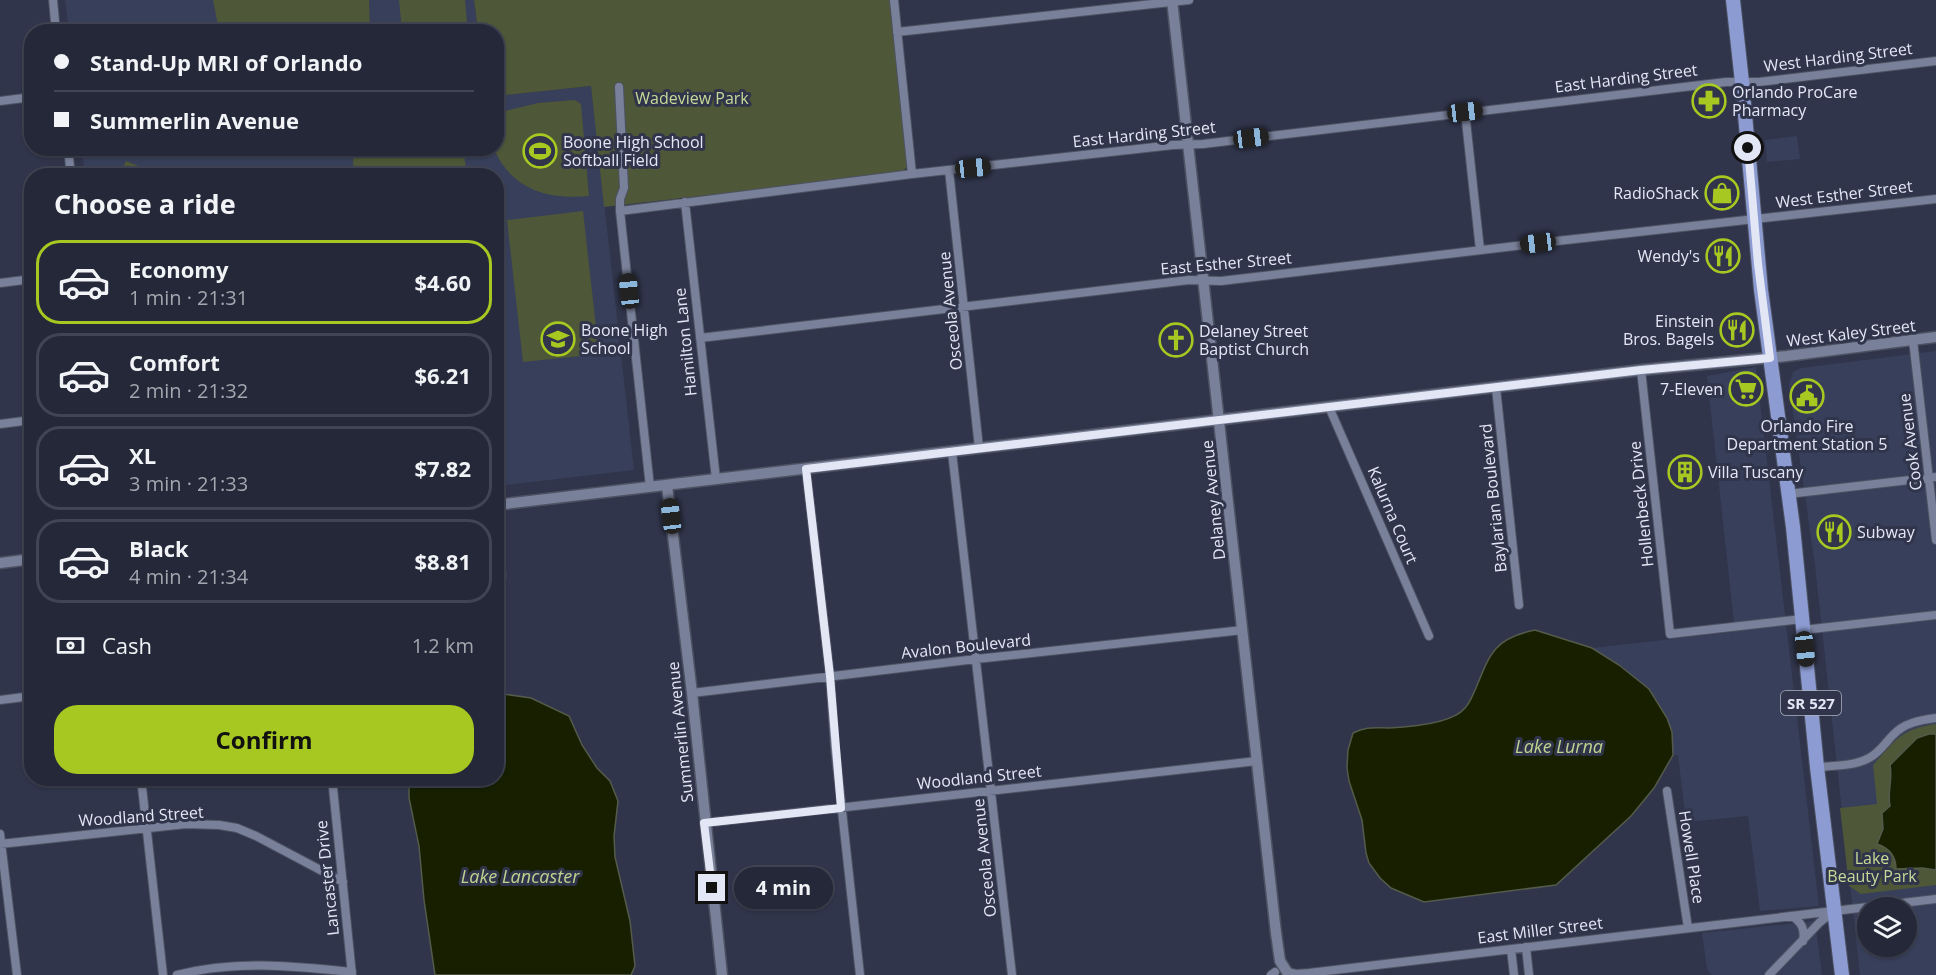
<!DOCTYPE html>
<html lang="en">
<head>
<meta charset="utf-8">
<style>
	:root { --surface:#242838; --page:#2c3040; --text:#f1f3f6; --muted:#a3a6ae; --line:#414453; --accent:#a6c820 }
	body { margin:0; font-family:"Open Sans",sans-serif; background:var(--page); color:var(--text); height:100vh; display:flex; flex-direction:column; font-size:22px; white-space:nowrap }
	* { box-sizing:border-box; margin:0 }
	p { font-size:20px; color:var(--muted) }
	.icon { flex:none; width:33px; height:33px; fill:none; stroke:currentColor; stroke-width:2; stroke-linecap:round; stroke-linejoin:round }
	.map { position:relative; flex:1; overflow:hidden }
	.panel { position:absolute; left:24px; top:168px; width:480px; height:618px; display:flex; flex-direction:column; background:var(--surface); border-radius:24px; box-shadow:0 2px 4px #0004,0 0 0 2px var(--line) }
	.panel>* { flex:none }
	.hud { position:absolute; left:24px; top:24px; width:480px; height:132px; border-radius:24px; box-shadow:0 2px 4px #0004,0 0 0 2px var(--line); display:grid; align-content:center; height:132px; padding:0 30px; background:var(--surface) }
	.buttons { position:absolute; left:1857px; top:897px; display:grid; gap:12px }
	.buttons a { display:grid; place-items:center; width:60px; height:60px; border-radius:50%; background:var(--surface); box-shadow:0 2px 4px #0004,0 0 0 2px var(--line); font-size:30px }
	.end { position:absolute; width:27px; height:27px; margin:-14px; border:8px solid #e3e7f5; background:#111; box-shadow:0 0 0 3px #111 }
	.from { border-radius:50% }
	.bubble { position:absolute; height:42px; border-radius:21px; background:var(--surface); box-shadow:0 2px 4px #0004,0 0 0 2px var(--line); font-size:20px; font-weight:700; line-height:42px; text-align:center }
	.car { position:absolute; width:18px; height:36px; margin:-18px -9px; border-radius:8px; box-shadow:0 0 4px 2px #0007; background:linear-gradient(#222 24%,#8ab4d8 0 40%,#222 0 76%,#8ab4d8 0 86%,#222 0) }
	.hud b { display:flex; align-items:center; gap:21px; height:57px; font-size:22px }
	.hud b+b { border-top:2px solid var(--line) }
	.hud i { width:15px; height:15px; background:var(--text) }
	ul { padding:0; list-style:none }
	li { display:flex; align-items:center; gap:18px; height:84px; margin:0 12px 9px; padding:0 18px; border:3px solid var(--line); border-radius:24px }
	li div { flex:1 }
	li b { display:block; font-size:22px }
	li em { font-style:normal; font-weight:700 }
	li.selected { border-color:var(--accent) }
	li>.icon { width:54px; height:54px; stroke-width:1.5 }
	h2 { padding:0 30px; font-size:27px; line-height:72px }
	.pay { display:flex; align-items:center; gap:15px; height:66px; padding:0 30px; font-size:22px }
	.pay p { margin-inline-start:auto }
	.button { display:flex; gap:12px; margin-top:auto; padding:12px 30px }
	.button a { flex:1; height:69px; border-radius:24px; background:var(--accent); color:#111; font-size:24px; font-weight:700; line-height:69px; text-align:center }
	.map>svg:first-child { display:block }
	.built { fill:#383f5a; fill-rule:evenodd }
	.green { fill:#4e5738 }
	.water { fill:#171f00; stroke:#545b4a; stroke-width:1.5 }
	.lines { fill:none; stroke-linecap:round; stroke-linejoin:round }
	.minor-casing { stroke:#4d5263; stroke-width:10 }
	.tertiary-casing { stroke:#4d5263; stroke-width:13 }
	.primary-casing { stroke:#4d5263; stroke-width:16 }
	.minor { stroke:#798099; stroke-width:8 }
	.tertiary { stroke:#798099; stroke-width:10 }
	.primary { stroke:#8c9bd2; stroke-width:14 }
	.route { stroke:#e3e7f5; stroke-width:8 }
	.labels { text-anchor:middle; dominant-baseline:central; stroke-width:6; stroke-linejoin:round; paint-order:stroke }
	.shield { fill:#30354b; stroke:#adb2c2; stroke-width:1.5 }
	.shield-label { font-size:15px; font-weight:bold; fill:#e3e7f5 }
	.street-label { font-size:16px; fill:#e3e7f5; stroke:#30354b }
	.poi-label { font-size:16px; fill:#e3e7f5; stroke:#30354b; text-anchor:start }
	.park-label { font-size:16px; fill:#c6da97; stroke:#30354b }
	.water-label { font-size:18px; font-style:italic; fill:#bfd28f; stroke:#30354b }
</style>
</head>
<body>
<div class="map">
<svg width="1936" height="975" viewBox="0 0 1936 975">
	<rect width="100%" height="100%" fill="#30354b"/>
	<path class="built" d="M65,0h409l4,31h-409z
		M591,86l43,384 -137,16 -1,-310 -411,-1 -3,-26 414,-1 1,-52z
		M1797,136l3,23 -33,3 -2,-22z
		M1936,351v624h-76l-45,-409 -26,-182 4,-12 8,-4zM1868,908h38v38h-38z
		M1756,367l63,539 -59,5 -12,-95 -62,6 -8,-67h-5l-1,-23 -53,-67 -27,-17 143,-16 -28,-256z
		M1815,921l7,54h-110l-5,-6 -5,-36z"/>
	<path class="green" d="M213,0h156l1,31h-151z
		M399,0h66l2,23 -65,7z
		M474,0h416l17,167 -6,6 -297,34 -13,-121 -94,10 -1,-64 -18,-1z
		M575,100l6,4 8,92c-41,4 -78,-7 -95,-47l2,-1 1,-35 41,-10z
		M355,149h108l4,26h-113l-1,-13z
		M126,161l35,14h-41z
		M583,211l16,143 -76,8 -16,-142z
		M1936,724v10c-19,1 -34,17 -46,31 2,15 -3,26 1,41l-9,7 1,16 -6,15 12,6 7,14 9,5 17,-1 14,2v15l-75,9 -12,-8 -9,-78 37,-4 -4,-39c23,-25 27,-36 63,-41z"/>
	<path class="water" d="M497,553c14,20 9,29 0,50z
		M1535,630l57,18 27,17 30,24 18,29 5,14 1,23 -19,33 -23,28 -75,69 -132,17 -33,-14 -11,-10 -11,-15 -3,-10 -4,-33 -13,-39 -2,-13 1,-18 5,-17c13,-7 22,-5 36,-5 20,-1 63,-4 76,-20 5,-5 8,-14 11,-20 14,-35 19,-50 59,-58z
		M497,693l34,5 38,18 13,29 15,23 13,13 8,20 -4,35 1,21 15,64 5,45 -4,9h-196l-11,-75 -5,-54 -10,-48v-19l87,-1z
		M1929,734h7v136l-14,-2 -26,1c0,-14 -7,-21 -19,-25l6,-15 -1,-16 8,-7c-3,-15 3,-26 0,-41l27,-27z"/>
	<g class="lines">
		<g class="minor-casing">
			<path id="minor" d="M53,0l3,32
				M894,0l18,174
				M897,32l292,-32
				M619,87l5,101 -4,11v12l30,276
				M0,101l32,-4
				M1465,112l15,138
				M68,148l3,28
				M949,170l30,278
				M685,202l31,277
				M620,211l292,-37 261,-29 30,-1 523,-62h33l177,-21
				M0,283l32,-4
				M700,338l489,-58 32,1 336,-40 379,-42
				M1913,340l23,200
				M1641,370l29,264 132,-15
				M1496,388l23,217
				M1329,407l100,229
				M0,424l32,-4
				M952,452l60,523
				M806,469l24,207 5,71 25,228
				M1788,494l148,-17
				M1803,630l133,-15
				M692,693l284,-34 267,-29
				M0,700l32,-4
				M1817,767c17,-1 37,-1 52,-9 10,-5 16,-15 24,-23 11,-12 27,-15 43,-17
				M141,778l22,197
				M332,778l20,197
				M1667,791l21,137
				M704,823l553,-62
				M0,834l17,141
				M0,844l186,-20 33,1 18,3 19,8 87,46
				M1792,916c10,7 13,13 11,25
				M1526,947l3,28
				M1511,949l3,26
				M1287,972l9,2 13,-1 627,-74
				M177,975c59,-15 115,-9 175,-3
				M1271,975l4,-3
				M1769,975l51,-53 14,-11"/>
		</g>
		<g class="tertiary-casing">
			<path id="tertiary" d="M1172,0l104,933 4,28 9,14
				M667,486l25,207 30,282
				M496,505l1145,-135 146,-14 149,-19
				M0,563l32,-4"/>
		</g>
		<g class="primary-casing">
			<path id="primary" d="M1733,0l9,82 19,208 32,237 24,240 25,208"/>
		</g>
		<use href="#minor" class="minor"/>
		<use href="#tertiary" class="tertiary"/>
		<use href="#primary" class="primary"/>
	</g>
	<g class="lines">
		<path class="route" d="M712,888l-8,-65 137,-15 -11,-132 -24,-207 835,-99 129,-12 -12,-94 -10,-116"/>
	</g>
	<defs>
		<g id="pharmacy-ring" transform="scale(1.725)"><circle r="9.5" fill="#30354b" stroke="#a6c820" stroke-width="1.5"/><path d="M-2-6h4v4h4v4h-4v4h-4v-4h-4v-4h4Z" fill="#a6c820"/></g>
		<g id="stadium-ring" transform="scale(1.725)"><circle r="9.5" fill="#30354b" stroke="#a6c820" stroke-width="1.5"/><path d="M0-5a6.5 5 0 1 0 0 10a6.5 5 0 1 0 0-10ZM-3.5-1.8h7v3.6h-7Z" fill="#a6c820"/></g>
		<g id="shop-ring" transform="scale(1.725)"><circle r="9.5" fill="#30354b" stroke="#a6c820" stroke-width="1.5"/><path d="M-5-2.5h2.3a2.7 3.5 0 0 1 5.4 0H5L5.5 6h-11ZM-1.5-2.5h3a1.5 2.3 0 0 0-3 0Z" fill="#a6c820"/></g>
		<g id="restaurant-ring" transform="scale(1.725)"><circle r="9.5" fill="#30354b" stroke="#a6c820" stroke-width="1.5"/><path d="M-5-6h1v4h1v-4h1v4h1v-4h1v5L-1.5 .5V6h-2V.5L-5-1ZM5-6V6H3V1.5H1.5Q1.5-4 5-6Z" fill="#a6c820"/></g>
		<g id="school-ring" transform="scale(1.725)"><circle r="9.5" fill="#30354b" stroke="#a6c820" stroke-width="1.5"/><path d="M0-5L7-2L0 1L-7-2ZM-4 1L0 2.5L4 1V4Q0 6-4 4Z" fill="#a6c820"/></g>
		<g id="church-ring" transform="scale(1.725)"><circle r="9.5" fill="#30354b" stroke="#a6c820" stroke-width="1.5"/><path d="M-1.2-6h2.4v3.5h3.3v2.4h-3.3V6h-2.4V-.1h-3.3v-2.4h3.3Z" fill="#a6c820"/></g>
		<g id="supermarket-ring" transform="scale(1.725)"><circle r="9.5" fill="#30354b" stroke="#a6c820" stroke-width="1.5"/><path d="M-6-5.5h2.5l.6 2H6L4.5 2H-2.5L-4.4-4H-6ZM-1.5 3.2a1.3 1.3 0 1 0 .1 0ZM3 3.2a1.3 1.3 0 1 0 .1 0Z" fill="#a6c820"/></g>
		<g id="civic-ring" transform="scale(1.725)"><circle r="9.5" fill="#30354b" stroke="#a6c820" stroke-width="1.5"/><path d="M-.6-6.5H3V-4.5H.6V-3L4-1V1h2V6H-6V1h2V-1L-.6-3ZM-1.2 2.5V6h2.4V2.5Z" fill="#a6c820"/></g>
		<g id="building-ring" transform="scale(1.725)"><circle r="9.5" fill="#30354b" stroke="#a6c820" stroke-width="1.5"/><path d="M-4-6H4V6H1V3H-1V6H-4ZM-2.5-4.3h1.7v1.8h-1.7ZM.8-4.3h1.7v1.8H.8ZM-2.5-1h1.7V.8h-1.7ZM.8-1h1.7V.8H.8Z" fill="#a6c820"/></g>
	</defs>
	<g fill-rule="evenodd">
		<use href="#pharmacy-ring" x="1709" y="101"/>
		<use href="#stadium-ring" x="540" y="151"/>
		<use href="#shop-ring" x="1722" y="193"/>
		<use href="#restaurant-ring" x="1723" y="256"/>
		<use href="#restaurant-ring" x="1737" y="330"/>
		<use href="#school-ring" x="558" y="339"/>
		<use href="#church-ring" x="1176" y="340"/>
		<use href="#supermarket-ring" x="1746" y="389"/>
		<use href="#civic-ring" x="1807" y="396"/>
		<use href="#building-ring" x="1685" y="472"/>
		<use href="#restaurant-ring" x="1834" y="532"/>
	</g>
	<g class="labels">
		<rect class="shield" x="1781" y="691" width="60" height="24" rx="4.5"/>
		<g class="shield-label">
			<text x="1811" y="703">SR 527</text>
		</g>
		<g class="street-label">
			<text transform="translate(1838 57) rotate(-7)">West Harding Street</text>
			<text transform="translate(1626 78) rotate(-7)">East Harding Street</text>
			<text transform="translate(1144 134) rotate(-6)">East Harding Street</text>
			<text transform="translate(1844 194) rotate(-7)">West Esther Street</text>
			<text transform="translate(1226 263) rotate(-5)">East Esther Street</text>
			<text transform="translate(950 311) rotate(-96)">Osceola Avenue</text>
			<text transform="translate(1851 333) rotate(-7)">West Kaley Street</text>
			<text transform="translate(685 342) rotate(-96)">Hamilton Lane</text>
			<text transform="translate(1910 442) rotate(-97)">Cook Avenue</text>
			<text transform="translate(1493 498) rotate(-96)">Baylarian Boulevard</text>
			<text transform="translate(1213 500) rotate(-96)">Delaney Avenue</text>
			<text transform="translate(1641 504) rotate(-96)">Hollenbeck Drive</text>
			<text transform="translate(1393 515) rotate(67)">Kalurna Court</text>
			<text transform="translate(966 646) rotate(-6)">Avalon Boulevard</text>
			<text transform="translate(680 732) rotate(-96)">Summerlin Avenue</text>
			<text transform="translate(979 777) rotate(-6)">Woodland Street</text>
			<text transform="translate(141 816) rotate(-4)">Woodland Street</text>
			<text transform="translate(1692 857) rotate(81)">Howell Place</text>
			<text transform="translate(984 858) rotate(-96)">Osceola Avenue</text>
			<text transform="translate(327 878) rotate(-96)">Lancaster Drive</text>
			<text transform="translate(1540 930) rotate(-7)">East Miller Street</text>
		</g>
		<g class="poi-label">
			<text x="1732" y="92">Orlando ProCare<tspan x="1732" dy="18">Pharmacy</tspan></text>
			<text x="563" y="142">Boone High School<tspan x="563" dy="18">Softball Field</tspan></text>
			<text x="1699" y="193" text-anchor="end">RadioShack</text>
			<text x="1700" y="256" text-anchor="end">Wendy's</text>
			<text x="1714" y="321" text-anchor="end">Einstein<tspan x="1714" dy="18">Bros. Bagels</tspan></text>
			<text x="581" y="330">Boone High<tspan x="581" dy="18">School</tspan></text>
			<text x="1199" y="331">Delaney Street<tspan x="1199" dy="18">Baptist Church</tspan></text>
			<text x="1723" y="389" text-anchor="end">7-Eleven</text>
			<text x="1807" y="426" text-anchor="middle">Orlando Fire<tspan x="1807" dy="18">Department Station 5</tspan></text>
			<text x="1708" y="472">Villa Tuscany</text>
			<text x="1857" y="532">Subway</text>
		</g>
		<g class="park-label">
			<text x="692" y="98">Wadeview Park</text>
			<text x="1872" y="858">Lake<tspan x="1872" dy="18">Beauty Park</tspan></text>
		</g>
		<g class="water-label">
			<text x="1559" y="746">Lake Lurna</text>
			<text x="520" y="876">Lake Lancaster</text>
		</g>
	</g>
</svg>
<div class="buttons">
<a><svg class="icon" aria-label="layers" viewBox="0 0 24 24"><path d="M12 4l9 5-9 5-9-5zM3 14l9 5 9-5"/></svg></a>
</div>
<i class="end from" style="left:1748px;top:148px"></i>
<i class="end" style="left:712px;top:888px"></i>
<div class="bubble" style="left:734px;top:867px;width:99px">4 min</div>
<i class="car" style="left:1465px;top:112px;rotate:83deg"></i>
<i class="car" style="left:1251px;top:138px;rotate:83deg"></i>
<i class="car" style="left:973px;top:168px;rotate:84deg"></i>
<i class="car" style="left:1538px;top:243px;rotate:263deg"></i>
<i class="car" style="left:629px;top:291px;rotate:354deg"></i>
<i class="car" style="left:671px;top:516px;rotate:353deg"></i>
<i class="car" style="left:1805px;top:649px;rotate:174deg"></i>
<div class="hud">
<b><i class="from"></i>Stand-Up MRI of Orlando</b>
<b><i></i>Summerlin Avenue</b>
</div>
<section class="panel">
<h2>Choose a ride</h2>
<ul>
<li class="selected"><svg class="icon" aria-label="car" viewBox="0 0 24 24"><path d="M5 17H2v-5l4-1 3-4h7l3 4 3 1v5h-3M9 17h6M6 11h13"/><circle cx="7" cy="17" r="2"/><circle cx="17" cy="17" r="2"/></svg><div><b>Economy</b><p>1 min · 21:31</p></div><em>$4.60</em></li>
<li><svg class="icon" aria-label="car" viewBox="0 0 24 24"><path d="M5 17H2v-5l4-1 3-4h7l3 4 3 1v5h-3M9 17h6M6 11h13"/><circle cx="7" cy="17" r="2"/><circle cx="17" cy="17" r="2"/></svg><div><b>Comfort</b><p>2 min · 21:32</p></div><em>$6.21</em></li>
<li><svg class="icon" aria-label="car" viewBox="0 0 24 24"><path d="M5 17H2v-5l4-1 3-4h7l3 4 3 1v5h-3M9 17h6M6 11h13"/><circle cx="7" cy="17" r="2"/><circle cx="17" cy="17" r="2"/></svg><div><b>XL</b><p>3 min · 21:33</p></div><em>$7.82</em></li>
<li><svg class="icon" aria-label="car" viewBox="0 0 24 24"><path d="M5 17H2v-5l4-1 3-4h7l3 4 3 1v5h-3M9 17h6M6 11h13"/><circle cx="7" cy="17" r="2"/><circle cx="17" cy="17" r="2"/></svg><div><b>Black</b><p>4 min · 21:34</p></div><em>$8.81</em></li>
</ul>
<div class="pay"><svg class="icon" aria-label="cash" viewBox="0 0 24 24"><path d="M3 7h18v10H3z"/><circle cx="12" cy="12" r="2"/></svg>Cash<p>1.2 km</p></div>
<div class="button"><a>Confirm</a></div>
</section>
</div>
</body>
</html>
